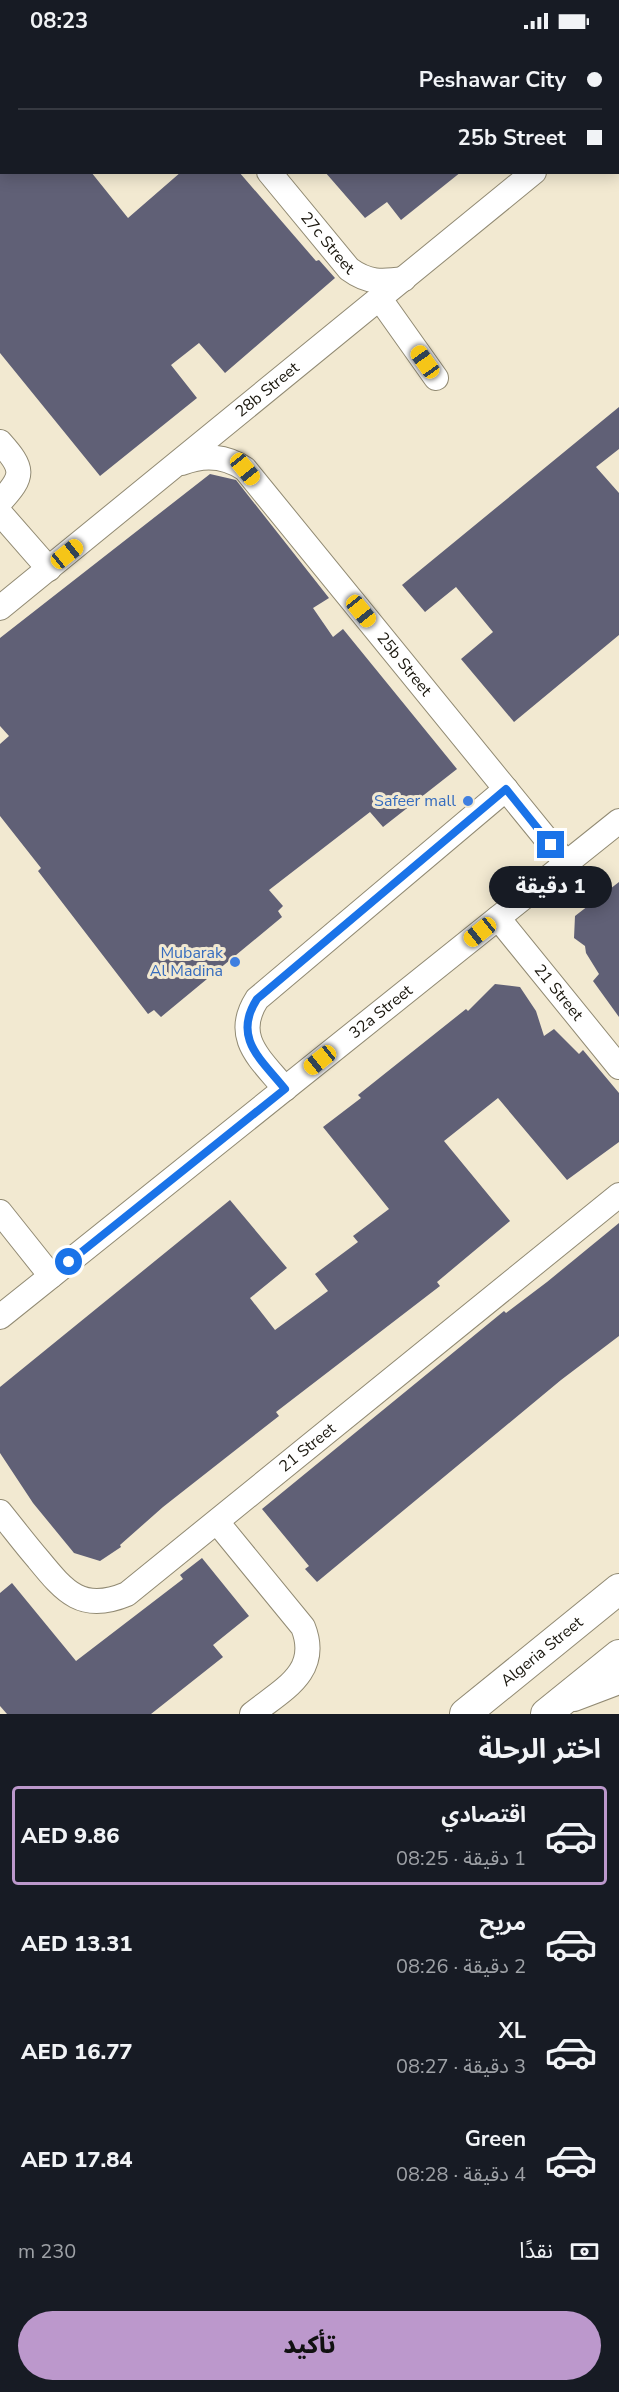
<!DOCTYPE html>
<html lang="ar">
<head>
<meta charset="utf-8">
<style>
	:root { --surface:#171b24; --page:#20242c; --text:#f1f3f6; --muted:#9ea1a6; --line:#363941; --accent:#bc98cc }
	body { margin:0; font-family:"Nunito Sans","Noto Sans Arabic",sans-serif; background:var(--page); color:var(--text); direction:rtl; height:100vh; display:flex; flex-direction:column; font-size:22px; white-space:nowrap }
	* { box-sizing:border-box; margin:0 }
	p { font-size:20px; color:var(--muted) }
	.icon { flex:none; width:33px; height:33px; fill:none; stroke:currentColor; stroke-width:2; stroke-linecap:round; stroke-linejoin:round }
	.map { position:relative; height:1672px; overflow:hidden; direction:ltr }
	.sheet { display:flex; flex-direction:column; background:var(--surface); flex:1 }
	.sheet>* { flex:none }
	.banner { position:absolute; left:0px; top:0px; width:620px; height:132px; box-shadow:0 3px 15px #0003; direction:rtl; display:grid; align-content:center; height:132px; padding:0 18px; background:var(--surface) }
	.end { position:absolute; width:27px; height:27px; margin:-14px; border:8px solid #1a73e8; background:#fff; box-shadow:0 0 0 3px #fff }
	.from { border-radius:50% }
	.bubble { position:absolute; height:42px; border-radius:21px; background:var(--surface); box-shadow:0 3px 15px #0003; font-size:20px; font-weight:800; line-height:42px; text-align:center; direction:rtl }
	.car { position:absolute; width:18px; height:36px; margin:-18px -9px; border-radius:8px; box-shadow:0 0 4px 2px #0007; background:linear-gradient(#f5c518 24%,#345 0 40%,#f5c518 0 76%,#345 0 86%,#f5c518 0) }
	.banner b { display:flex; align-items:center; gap:21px; height:57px; font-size:22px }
	.banner b+b { border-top:2px solid var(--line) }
	.banner i { width:15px; height:15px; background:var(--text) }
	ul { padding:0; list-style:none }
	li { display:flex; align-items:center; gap:18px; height:99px; margin:0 12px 9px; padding:0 6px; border:3px solid transparent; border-radius:6px }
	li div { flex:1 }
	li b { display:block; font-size:22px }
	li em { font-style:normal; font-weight:800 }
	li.active { border-color:var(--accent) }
	li>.icon { width:54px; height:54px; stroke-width:1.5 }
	h2 { padding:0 18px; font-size:27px; line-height:72px }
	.pay { display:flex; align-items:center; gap:15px; height:66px; padding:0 18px; font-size:22px }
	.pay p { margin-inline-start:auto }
	.button { display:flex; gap:12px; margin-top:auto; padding:12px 18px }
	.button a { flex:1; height:69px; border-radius:36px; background:var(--accent); color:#111; font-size:24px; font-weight:800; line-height:69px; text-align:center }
	.status { display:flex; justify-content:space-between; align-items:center; height:42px; padding:0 30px; background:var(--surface); direction:ltr }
	.status svg { height:16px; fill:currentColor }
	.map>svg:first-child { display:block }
	.building { fill:#606076 }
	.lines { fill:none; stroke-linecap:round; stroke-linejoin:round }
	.minor-casing { stroke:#918a73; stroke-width:26 }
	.major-casing { stroke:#918a73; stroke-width:32 }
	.minor { stroke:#fff; stroke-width:24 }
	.major { stroke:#fff; stroke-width:30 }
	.route { stroke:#1a73e8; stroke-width:8 }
	.shop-dot { fill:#3f7fe0; stroke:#f2e9d1; stroke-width:2 }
	.labels { text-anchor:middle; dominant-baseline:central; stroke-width:6; stroke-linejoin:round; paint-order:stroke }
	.street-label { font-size:16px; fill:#19160d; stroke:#f2e9d1 }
	.shop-label { font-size:16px; fill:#366cbe; stroke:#f2e9d1; text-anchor:end }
</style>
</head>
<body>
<div class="status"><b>08:23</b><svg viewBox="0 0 49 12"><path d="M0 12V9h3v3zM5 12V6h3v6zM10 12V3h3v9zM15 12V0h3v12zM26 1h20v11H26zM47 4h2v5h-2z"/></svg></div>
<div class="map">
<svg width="619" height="1672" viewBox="0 0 619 1672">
	<rect width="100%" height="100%" fill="#f2e9d1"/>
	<path class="building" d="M0,130h91l37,46 53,-46h58l77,89 3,-1 16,18 -110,95 -26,-30 -28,22 26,33 -97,78 -100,-123z
		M325,130h136l-60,48 -14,-18 -22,16z
		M619,365v42l-23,18 23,26v142l-105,87 -53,-63 32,-27 -37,-45 -31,25 -23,-27z
		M210,432l26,6 93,118 -16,10 20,29 10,-8 114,140 -74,58 -13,-15 -101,78 14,16 -5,5 4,6 -121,100 -7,-7 -6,4 -110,-143 3,-3 -41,-52v-72l9,-8 -9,-10v-88z
		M619,840v135l-26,-36 6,-7 -13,-21 -1,-7 -11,-8 1,-22z
		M495,942l25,3 16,24 8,25 10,-7 25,25 4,-4 36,43v49l-52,38 -69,-82 -54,43 66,80 -73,61 3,4 -164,126 3,4 -116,91 -43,38 1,2 -21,14 -26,-8 -41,-50 -33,-50v-66l230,-187 57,68 -37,30 25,32 53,-39 -13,-17 43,-32 -5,-6 36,-27 -66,-82 38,-29 -3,-3 108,-86 2,2z
		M619,1181v113l-58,44 -244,202 -12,-13 4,-3 -47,-57 242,-198 2,2 41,-31z
		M202,1516l47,58 -36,29 10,12 -72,57h-144l-7,-8v-113l12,-10 64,78 107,-82 -3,-4z"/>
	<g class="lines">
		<g class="minor-casing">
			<g id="minor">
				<path d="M162,0l1,2"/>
				<path d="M618,62l1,-1"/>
				<path id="s1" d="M269,130l80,97c19,14 33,13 55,10"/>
				<path d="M380,257l56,79"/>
				<path d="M0,400c24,27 25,33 0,60"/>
				<path id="s2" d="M182,421c22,-9 44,-7 63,6l321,394"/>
				<path d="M0,471l49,56"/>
				<path id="s3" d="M0,566l534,-436"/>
				<path id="s4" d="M498,876l121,149"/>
				<path d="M285,1047c-24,-30 -53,-51 -28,-90l249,-210"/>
				<path d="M0,1170l51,64"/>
				<path id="s5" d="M0,1275l619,-496"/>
				<path id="s6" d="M0,1470c13,16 25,32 38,47 27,33 44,54 89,35l492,-399"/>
				<path d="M217,1480l86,105c18,45 -21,63 -51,87"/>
				<path d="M574,1657l45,-17"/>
			</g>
		</g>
		<g class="major-casing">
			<g id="major">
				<path id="s7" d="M465,1672l154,-125"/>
				<path d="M546,1672l73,-59"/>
			</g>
		</g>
		<use href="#minor" class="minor"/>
		<use href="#major" class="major"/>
	</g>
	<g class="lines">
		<path class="route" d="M69,1220l216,-173c-24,-30 -53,-51 -28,-90l249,-210 45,56"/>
	</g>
	<g class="shop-dot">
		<circle cx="468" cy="759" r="6"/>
		<circle cx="235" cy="920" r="6"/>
	</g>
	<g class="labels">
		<g class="street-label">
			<text stroke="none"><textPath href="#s1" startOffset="92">27c Street</textPath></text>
			<text stroke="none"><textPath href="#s3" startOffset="345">28b Street</textPath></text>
			<text stroke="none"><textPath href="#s2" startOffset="318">25b Street</textPath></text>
			<text stroke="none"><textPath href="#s4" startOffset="96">21 Street</textPath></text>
			<text stroke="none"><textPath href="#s5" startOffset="488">32a Street</textPath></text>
			<text stroke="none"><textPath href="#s6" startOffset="399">21 Street</textPath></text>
			<text stroke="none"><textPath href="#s7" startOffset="99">Algeria Street</textPath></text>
		</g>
		<g class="shop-label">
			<text x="456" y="759">Safeer mall</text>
			<text x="223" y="911">Mubarak<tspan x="223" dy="18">Al Madina</tspan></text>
		</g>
	</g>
</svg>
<i class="end from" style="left:69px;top:1220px"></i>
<i class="end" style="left:551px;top:803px"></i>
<div class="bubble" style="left:489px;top:824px;width:123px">1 دقيقة</div>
<i class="car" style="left:425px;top:320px;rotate:325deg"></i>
<i class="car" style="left:245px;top:427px;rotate:141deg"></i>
<i class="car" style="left:67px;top:512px;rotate:51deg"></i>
<i class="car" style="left:361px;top:569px;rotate:141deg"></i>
<i class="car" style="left:480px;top:890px;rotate:231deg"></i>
<i class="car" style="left:320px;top:1018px;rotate:231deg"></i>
<div class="banner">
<b><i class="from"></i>Peshawar City</b>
<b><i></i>25b Street</b>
</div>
</div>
<section class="sheet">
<h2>اختر الرحلة</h2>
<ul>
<li class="active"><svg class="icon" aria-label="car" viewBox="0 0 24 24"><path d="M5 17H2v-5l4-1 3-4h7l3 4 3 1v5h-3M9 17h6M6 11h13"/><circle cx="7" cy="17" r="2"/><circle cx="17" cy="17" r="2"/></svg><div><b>اقتصادي</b><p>1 دقيقة · 08:25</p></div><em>AED 9.86</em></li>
<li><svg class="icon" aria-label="car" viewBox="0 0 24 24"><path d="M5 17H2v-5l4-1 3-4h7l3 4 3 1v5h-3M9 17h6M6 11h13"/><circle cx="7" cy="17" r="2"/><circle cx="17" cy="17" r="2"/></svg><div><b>مريح</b><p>2 دقيقة · 08:26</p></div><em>AED 13.31</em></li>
<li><svg class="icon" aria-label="car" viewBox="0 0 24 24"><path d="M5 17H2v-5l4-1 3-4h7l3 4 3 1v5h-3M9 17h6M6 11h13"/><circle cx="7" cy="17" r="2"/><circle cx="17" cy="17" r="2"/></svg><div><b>XL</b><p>3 دقيقة · 08:27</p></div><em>AED 16.77</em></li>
<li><svg class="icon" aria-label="car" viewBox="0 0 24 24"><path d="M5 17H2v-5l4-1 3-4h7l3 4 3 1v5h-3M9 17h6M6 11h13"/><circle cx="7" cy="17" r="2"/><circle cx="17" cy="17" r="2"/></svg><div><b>Green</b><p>4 دقيقة · 08:28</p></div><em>AED 17.84</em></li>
</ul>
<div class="pay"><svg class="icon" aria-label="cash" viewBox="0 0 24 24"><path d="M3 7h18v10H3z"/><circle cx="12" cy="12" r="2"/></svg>نقدًا<p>230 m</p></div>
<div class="button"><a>تأكيد</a></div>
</section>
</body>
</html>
